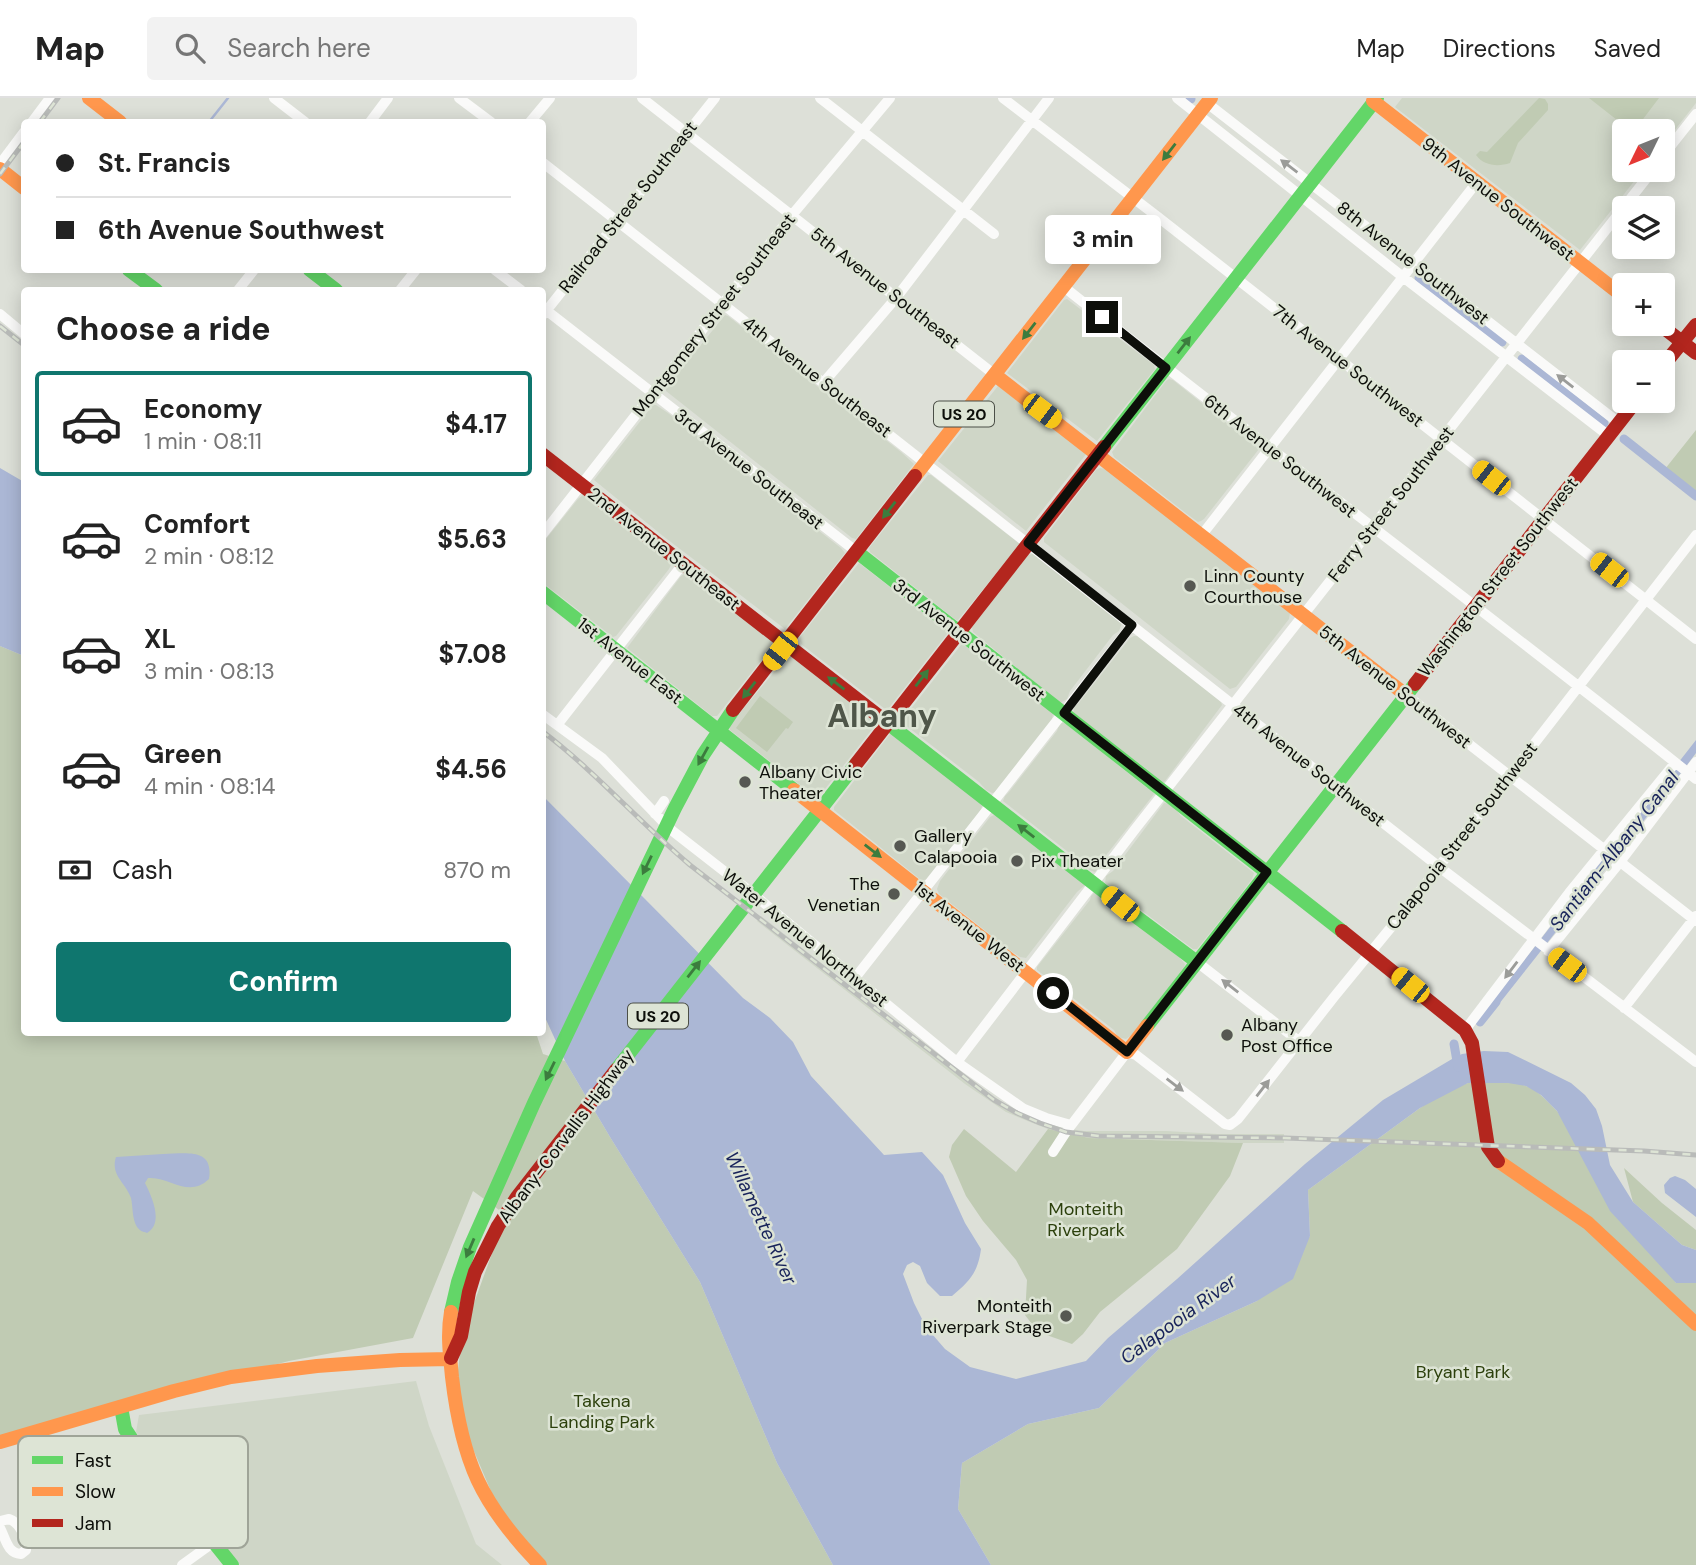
<!DOCTYPE html>
<html lang="en">
<head>
<meta charset="utf-8">
<style>
	:root { --surface:#fff; --page:#f2f2f2; --text:#222; --muted:#767676; --line:#e0e0e0; --accent:#0f766e }
	body { margin:0; font-family:"DM Sans",sans-serif; background:var(--page); color:var(--text); height:100vh; display:flex; flex-direction:column; font-size:26px; white-space:nowrap }
	* { box-sizing:border-box; margin:0 }
	p { font-size:23px; color:var(--muted) }
	.icon { flex:none; width:38px; height:38px; fill:none; stroke:currentColor; stroke-width:2; stroke-linecap:round; stroke-linejoin:round }
	.map { position:relative; flex:1; overflow:hidden }
	.details { position:absolute; left:21px; top:189px; width:525px; height:749px; display:flex; flex-direction:column; background:var(--surface); border-radius:7px; box-shadow:0 4px 18px #0003 }
	.details>* { flex:none }
	.guide { position:absolute; left:21px; top:21px; width:525px; height:154px; border-radius:7px; box-shadow:0 4px 18px #0003; display:grid; align-content:center; height:154px; padding:0 35px; background:var(--surface) }
	.needle { width:46px; rotate:227deg }
	.tools { position:absolute; left:1612px; top:21px; display:grid; gap:14px }
	.tools a { display:grid; place-items:center; width:63px; height:63px; border-radius:7px; background:var(--surface); box-shadow:0 4px 18px #0003; font-size:35px }
	.end { position:absolute; width:32px; height:32px; margin:-16px; border:9px solid #0d0f0a; background:#fff; box-shadow:0 0 0 4px #fff }
	.from { border-radius:50% }
	.bubble { position:absolute; height:49px; border-radius:7px; background:var(--surface); box-shadow:0 4px 18px #0003; font-size:23px; font-weight:700; line-height:49px; text-align:center }
	.car { position:absolute; width:21px; height:42px; margin:-21px -10px; border-radius:9px; box-shadow:0 0 5px 2px #0007; background:linear-gradient(#f5c518 24%,#345 0 40%,#f5c518 0 76%,#345 0 86%,#f5c518 0) }
	.guide b { display:flex; align-items:center; gap:24px; height:66px; font-size:26px }
	.guide b+b { border-top:2px solid var(--line) }
	.guide i { width:18px; height:18px; background:var(--text) }
	ul { padding:0; list-style:none }
	li { display:flex; align-items:center; gap:21px; height:105px; margin:0 14px 10px; padding:0 21px; border:4px solid transparent; border-radius:7px }
	li div { flex:1 }
	li b { display:block; font-size:26px }
	li em { font-style:normal; font-weight:700 }
	li.on { border-color:var(--accent) }
	li>.icon { width:63px; height:63px; stroke-width:1.5 }
	h2 { padding:0 35px; font-size:32px; line-height:84px }
	.pay { display:flex; align-items:center; gap:18px; height:77px; padding:0 35px; font-size:26px }
	.pay p { margin-inline-start:auto }
	.action { display:flex; gap:14px; margin-top:auto; padding:14px 35px }
	.action a { flex:1; height:80px; border-radius:7px; background:var(--accent); color:#fff; font-size:28px; font-weight:700; line-height:80px; text-align:center }
	header { display:flex; align-items:center; gap:42px; box-sizing:border-box; height:98px; padding:0 35px; background:var(--surface); border-bottom:2px solid var(--line) }
	header strong { font-size:33px }
	nav { display:flex; gap:38px; margin-inline-start:auto; font-size:24px }
	.search { width:490px; height:63px; background:var(--page); display:flex; align-items:center; gap:18px; box-sizing:border-box; padding:0 24px; border-radius:7px; color:var(--muted); font-size:26px }
	.map>svg:first-child { display:block }
	.built { fill:#cfd6c7 }
	.green { fill:#c0cbb3 }
	.water { fill:#abb7d5 }
	.lines { fill:none; stroke-linecap:round; stroke-linejoin:round }
	.stream { stroke:#abb7d5; stroke-width:2.5 }
	.canal { stroke:#abb7d5; stroke-width:9 }
	.street { stroke:#fafaf9; stroke-width:10 }
	.fast { stroke:#63d668; stroke-width:14 }
	.slow { stroke:#ff974d; stroke-width:14 }
	.jam { stroke:#b3261e; stroke-width:14 }
	.rail-casing { stroke:#b9bbb9; stroke-width:5 }
	.rail { stroke:#dde4d5; stroke-width:2.5; stroke-dasharray:8; stroke-linecap:butt }
	.oneway { fill:#3c7c3e }
	.oneway2 { fill:#9b9c99 }
	.route { stroke:#0d0f0a; stroke-width:9 }
	.poi-dot { fill:#565852; stroke:#dde4d5; stroke-width:2.5 }
	.labels { text-anchor:middle; dominant-baseline:central; stroke-width:5; stroke-linejoin:round; paint-order:stroke }
	.shield { fill:#dde4d5; stroke:#4b4f47; stroke-width:2 }
	.shield-label { font-size:16px; font-weight:bold; fill:#0d0f0a }
	.street-label { font-size:18px; fill:#0d0f0a; stroke:#dde4d5 }
	.poi-label { font-size:18px; fill:#0d0f0a; stroke:#dde4d5; text-anchor:start }
	.park-label { font-size:18px; fill:#2c400c; stroke:#dde4d5 }
	.water-label { font-size:19px; font-style:italic; fill:#18235a; stroke:#dde4d5 }
	.town-label { font-size:32px; font-weight:bold; fill:#4f5649; stroke:#dde4d5 }
	.key { fill:#dde4d5; stroke:#9fa498; stroke-width:2 }
	.key-label { font-size:19px; fill:#0d0f0a }
</style>
</head>
<body>
<header>
<strong>Map</strong>
<div class="search"><svg class="icon" aria-label="search" viewBox="0 0 24 24"><circle cx="10" cy="10" r="6"/><path d="M15 15l6 6"/></svg>Search here</div>
<nav><a>Map</a><a>Directions</a><a>Saved</a></nav>
</header>
<div class="map">
<svg width="1696" height="1467" viewBox="0 0 1696 1467">
	<rect width="100%" height="100%" fill="#dde0d8"/>
	<path class="built" d="M1402,0h294v5l-33,42 -1,-14h-38v39h19l-63,80 -185,-143z
		M1067,201l87,66 1,4 -58,72 -90,-68 57,-73z
		M725,217l3,1 173,136 13,12 -58,75 -4,-1 -186,-147v-3z
		M1169,281l4,1 86,69 -55,70 -3,2 -3,1 -11,-8 -73,-57 -2,-5 54,-71z
		M998,288l89,67 -61,78 -88,-70z
		M653,307h3l12,8 173,135 4,5 -60,76 -122,-93 -69,-56z
		M1100,370l6,1 184,144 -1,6 -53,68 -6,2 -186,-147v-4l52,-68z
		M928,377h3l89,69 -62,76h-2l-86,-68 -1,-4z
		M583,397l89,68 -3,6 -53,67 -3,1 -70,-54 -1,-39 36,-45z
		M1033,456l89,69 -3,8 -6,4 -43,56 -3,8 -7,4 -87,-71 -1,-5 56,-72z
		M859,465l86,67 2,4 -59,75h-3l-84,-65 -1,-4v-3z
		M684,476h4l85,67 1,3 -57,72h-5l-85,-68 54,-72z
		M1134,538h4l83,66 1,3 -57,76 -3,2 -14,-13 -75,-57 2,-8 3,-1 52,-66z
		M961,547h3l89,68 -1,7 -56,72 -4,1 -6,-3 -7,-8 -75,-58 -2,-4z
		M789,556l88,69 -59,75 -4,-2 -84,-66 -1,-4z
		M1062,625h3l82,65h3l4,6 -47,60 -12,18 -6,-2 -3,-4 -83,-65 2,-5 4,-4 48,-61 2,-6z
		M890,636h4l86,69 2,3 -1,4 -53,69 -4,1h-3l-87,-70v-3z
		M1164,705l7,1 10,12 73,57 -2,6 -18,24 -37,46h-4l-88,-66 1,-7 7,-5z
		M994,717l4,1 87,69 -8,7 -51,66 -6,-1 -9,-6 -72,-57 -2,-5 3,-8 50,-64z
		M1098,794l81,65 6,7 -1,3 -52,68 -6,4 -8,-2 -4,-7 -77,-60v-3l53,-67 1,-4 3,-3z
		M761,818l205,160 37,27 26,13 41,13 14,2h82l52,3h66v9h-41l-155,-5 -40,-9 -13,-5 -29,-12 -41,-28 -208,-163z
		M416,1283l13,45 47,118 26,21h-262l-104,-133 3,-17z"/>
	<path class="green" d="M1539,0l6,1 3,5v6l-30,33 -8,20c-12,4 -26,3 -34,-8l4,-4 7,1z
		M1589,0h70l-25,33h-3z
		M1696,332v64l-31,-25z
		M0,548l24,10v376l512,1 7,21 22,7 45,76 90,145 77,181 56,102h-293l-33,-36 -53,-125 8,-68 44,-121 -33,-24 -60,147 -124,23 -127,34 -162,47z
		M760,598l33,26 -5,7 -2,-1 -19,24 -31,-24z
		M1468,985c18,0 40,-4 58,3 12,4 22,16 31,25l119,172h20v282h-705l-33,-56 4,-46 66,-39 71,-16 66,-65 92,-42 53,-65 -2,-46 112,-82 24,-16z
		M964,1031l52,43 32,-43 41,9 154,5 -13,33 -53,73 -77,63 -17,22 -11,10 -34,-12 -13,-17 2,-35 -11,-20 -33,-39 -17,-25 -17,-39 3,-12z
		M1624,1070l38,35 34,27v20l-14,-5 -49,-43z"/>
	<path class="water" d="M0,370l24,14v174l-24,-10z
		M1696,642v13l-21,28 -180,228 -4,2 -4,-3z
		M543,698l200,202 27,20 23,24 18,34 73,79 38,-3 21,23 22,48 16,26c-3,23 -11,32 -29,47h-12l-13,-13 -7,-17 -7,-4 -6,3 -4,9 11,29 12,24 19,22 25,18 46,12 70,-18 22,-23 69,-59 128,-115 78,-64 69,-41 10,-5 22,-3 24,1 63,31 14,12 11,14 6,17 8,39 23,37 49,43 14,5v33h-20l-66,-72 -53,-100 -16,-16 -15,-9 -18,-3h-40l-48,25 -112,82 2,46 -17,43 -36,22 -92,42 -66,65 -71,16 -66,39 -4,46 33,56h-158l-56,-102 -77,-181 -90,-145 -45,-76 -22,-48z
		M163,1056c22,0 51,-7 46,25 -21,20 -39,-3 -61,-1l-3,5c7,14 19,40 2,50 -5,-2 -6,-1 -10,-6 -5,-8 -4,-20 -6,-29 -5,-15 -21,-23 -15,-41z
		M1675,1078l10,4 11,9v28l-31,-24 -1,-8 6,-7z"/>
	<g class="lines">
		<path class="stream" d="M209,24l19,-24"/>
		<path class="canal" d="M1190,0l1,1
			M1419,180l83,64
			M1522,261l82,64
			M1624,341l72,57
			M1480,924l16,-20
			M1454,946l4,23"/>
		<path class="street" d="M274,0l31,24
			M459,0l32,24
			M642,0l353,277
			M820,0l174,136
			M1003,0l155,119 538,422
			M1177,0l226,179 206,159
			M1207,5l412,320
			M32,24l18,-24
			M370,24l18,-24
			M530,24l20,-24
			M1662,59l34,-43
			M542,64l896,704 258,196
			M0,66l24,-32
			M495,172l26,20
			M1064,189c209,166 423,325 632,492
			M238,192l16,-20
			M400,192l16,-20
			M542,209l315,245
			M0,216l24,20
			M543,217l172,-217
			M824,284l72,-84 153,-200
			M542,437l250,-320 98,-117
			M1201,438l276,-354
			M1406,597l290,226
			M542,616l60,44 68,71 77,60 210,173 67,47 22,9 25,7
			M558,626l125,-160
			M655,716l9,-13
			M1548,853l72,-89 76,-100
			M1197,864l103,80
			M855,880l277,-353
			M1624,910l72,-92
			M1465,932l104,-137 106,-130
			M957,964l179,-234 517,-658
			M1053,1054l13,-20 61,-80 9,3 89,69 5,1 8,-6 96,-122 72,-88 290,-374
			M0,1423l9,-2c11,4 18,19 17,31l-5,4c-14,-1 -15,-15 -21,-26
			M182,1467l32,-23"/>
		<path class="fast" d="M129,172l27,20
			M310,172l26,20
			M1104,349l273,-349
			M857,454l485,379
			M542,494l252,198
			M885,623l253,197 59,44
			M1147,928l268,-342
			M616,972l240,-306
			M451,1214l7,-30 12,-35 64,-144 141,-295 28,-53 30,-45
			M121,1309l4,22 8,12 99,124"/>
		<path class="slow" d="M89,0l31,24
			M1373,3l251,196
			M0,71l24,19
			M995,277l411,320
			M915,378l296,-378
			M794,692l333,262 20,-26
			M1498,1063l90,62 108,101
			M451,1214c-4,23 -1,43 1,65 10,85 29,127 88,188
			M0,1344l174,-51 57,-14 86,-11 83,-6 50,-1"/>
		<path class="jam" d="M1659,226l37,29
			M1662,269l34,-42
			M542,356l343,267
			M1415,586l221,-283
			M733,612l182,-234
			M856,666l248,-317
			M1342,833l123,99 7,13 16,104 10,14
			M451,1260l10,-22 8,-44 6,-20 23,-46 19,-29 99,-127"/>
		<g class="rail-casing">
			<path id="rail" d="M40,24l18,-24
				M0,76l24,-32
				M0,228l24,19
				M542,633c53,40 97,91 148,134l304,235 23,13 23,10 26,9 33,4 186,2 359,13 52,4"/>
		</g>
		<use href="#rail" class="rail"/>
	</g>
	<defs><path id="oneway-solid" d="M-6-.8H1V-3.2L6.5 0L1 3.2V.8H-6Z" transform="scale(1.75)"/></defs>
	<g class="oneway">
		<use href="#oneway-solid" transform="translate(1169 54) rotate(128)"/>
		<use href="#oneway-solid" transform="translate(1029 233) rotate(128)"/>
		<use href="#oneway-solid" transform="translate(1184 247) rotate(-52)"/>
		<use href="#oneway-solid" transform="translate(889 412) rotate(128)"/>
		<use href="#oneway-solid" transform="translate(922 580) rotate(-52)"/>
		<use href="#oneway-solid" transform="translate(836 585) rotate(-143)"/>
		<use href="#oneway-solid" transform="translate(749 592) rotate(128)"/>
		<use href="#oneway-solid" transform="translate(703 658) rotate(119)"/>
		<use href="#oneway-solid" transform="translate(1026 733) rotate(-142)"/>
		<use href="#oneway-solid" transform="translate(873 753) rotate(38)"/>
		<use href="#oneway-solid" transform="translate(647 767) rotate(116)"/>
		<use href="#oneway-solid" transform="translate(694 871) rotate(-52)"/>
		<use href="#oneway-solid" transform="translate(550 973) rotate(116)"/>
		<use href="#oneway-solid" transform="translate(470 1150) rotate(113)"/>
	</g>
	<g class="oneway2">
		<use href="#oneway-solid" transform="translate(1289 68) rotate(-143)"/>
		<use href="#oneway-solid" transform="translate(1565 283) rotate(-142)"/>
		<use href="#oneway-solid" transform="translate(1511 872) rotate(127)"/>
		<use href="#oneway-solid" transform="translate(1230 888) rotate(-142)"/>
		<use href="#oneway-solid" transform="translate(1175 987) rotate(37)"/>
		<use href="#oneway-solid" transform="translate(1263 990) rotate(-52)"/>
	</g>
	<g class="lines">
		<path class="route" d="M1053,895l74,59 140,-180 -203,-159 68,-88 -104,-82 138,-175 -64,-51"/>
	</g>
	<g class="poi-dot">
		<circle cx="1190" cy="488" r="7"/>
		<circle cx="745" cy="684" r="7"/>
		<circle cx="900" cy="748" r="7"/>
		<circle cx="1017" cy="763" r="7"/>
		<circle cx="894" cy="796" r="7"/>
		<circle cx="1227" cy="937" r="7"/>
		<circle cx="1066" cy="1218" r="7"/>
	</g>
	<g class="labels">
		<g class="shield">
			<rect x="934" y="303.5" width="60" height="25" rx="5"/>
			<rect x="628" y="905.5" width="60" height="25" rx="5"/>
		</g>
		<g class="shield-label">
			<text x="964" y="316">US 20</text>
			<text x="658" y="918">US 20</text>
		</g>
		<g class="street-label">
			<text transform="translate(1498 101) rotate(38)">9th Avenue Southwest</text>
			<text transform="translate(628 109) rotate(-52)">Railroad Street Southeast</text>
			<text transform="translate(1413 165) rotate(38)">8th Avenue Southwest</text>
			<text transform="translate(885 190) rotate(38)">5th Avenue Southeast</text>
			<text transform="translate(714 217) rotate(-52)">Montgomery Street Southeast</text>
			<text transform="translate(1348 268) rotate(38)">7th Avenue Southwest</text>
			<text transform="translate(817 279) rotate(38)">4th Avenue Southeast</text>
			<text transform="translate(1280 358) rotate(38)">6th Avenue Southwest</text>
			<text transform="translate(749 371) rotate(38)">3rd Avenue Southeast</text>
			<text transform="translate(1391 406) rotate(-52)">Ferry Street Southwest</text>
			<text transform="translate(664 451) rotate(38)">2nd Avenue Southeast</text>
			<text transform="translate(1498 479) rotate(-52)">Washington Street Southwest</text>
			<text transform="translate(969 542) rotate(38)">3rd Avenue Southwest</text>
			<text transform="translate(630 563) rotate(38)">1st Avenue East</text>
			<text transform="translate(1395 589) rotate(38)">5th Avenue Southwest</text>
			<text transform="translate(1309 667) rotate(38)">4th Avenue Southwest</text>
			<text transform="translate(1462 738) rotate(-52)">Calapooia Street Southwest</text>
			<text transform="translate(969 829) rotate(38)">1st Avenue West</text>
			<text transform="translate(805 840) rotate(39)">Water Avenue Northwest</text>
			<text transform="translate(566 1038) rotate(-53)">Albany-Corvallis Highway</text>
		</g>
		<g class="poi-label">
			<text x="1204" y="478">Linn County<tspan x="1204" dy="21">Courthouse</tspan></text>
			<text x="759" y="674">Albany Civic<tspan x="759" dy="21">Theater</tspan></text>
			<text x="914" y="738">Gallery<tspan x="914" dy="21">Calapooia</tspan></text>
			<text x="1031" y="763">Pix Theater</text>
			<text x="880" y="786" text-anchor="end">The<tspan x="880" dy="21">Venetian</tspan></text>
			<text x="1241" y="927">Albany<tspan x="1241" dy="21">Post Office</tspan></text>
			<text x="1052" y="1208" text-anchor="end">Monteith<tspan x="1052" dy="21">Riverpark Stage</tspan></text>
		</g>
		<g class="park-label">
			<text x="1086" y="1111">Monteith<tspan x="1086" dy="21">Riverpark</tspan></text>
			<text x="1463" y="1274">Bryant Park</text>
			<text x="602" y="1303">Takena<tspan x="602" dy="21">Landing Park</tspan></text>
		</g>
		<g class="water-label">
			<text transform="translate(1614 753) rotate(-52)">Santiam-Albany Canal</text>
			<text transform="translate(761 1120) rotate(65)">Willamette River</text>
			<text transform="translate(1178 1221) rotate(-36)">Calapooia River</text>
		</g>
		<g class="town-label">
			<text x="882" y="618">Albany</text>
		</g>
	</g>
	<rect x="18" y="1338" width="230" height="112" rx="10" class="key"/>
	<rect x="32" y="1358" width="31" height="8" fill="#63d668"/>
	<rect x="32" y="1389" width="31" height="9" fill="#ff974d"/>
	<rect x="32" y="1421" width="31" height="8" fill="#b3261e"/>
	<g class="key-label">
		<text x="75" y="1369">Fast</text>
		<text x="75" y="1400">Slow</text>
		<text x="75" y="1432">Jam</text>
	</g>
</svg>
<div class="tools">
<a><svg class="needle" viewBox="-14 -14 28 28"><path d="M0-13l5 13h-10z" fill="#e53935"/><path d="M0 13l5-13h-10z" fill="#767676"/></svg></a>
<a><svg class="icon" aria-label="layers" viewBox="0 0 24 24"><path d="M12 4l9 5-9 5-9-5zM3 14l9 5 9-5"/></svg></a>
<a>+</a>
<a>−</a>
</div>
<i class="end from" style="left:1053px;top:895px"></i>
<i class="end" style="left:1102px;top:219px"></i>
<div class="bubble" style="left:1045px;top:117px;width:116px">3 min</div>
<i class="car" style="left:1042px;top:313px;rotate:127deg"></i>
<i class="car" style="left:1491px;top:380px;rotate:308deg"></i>
<i class="car" style="left:1609px;top:472px;rotate:308deg"></i>
<i class="car" style="left:780px;top:553px;rotate:218deg"></i>
<i class="car" style="left:1120px;top:806px;rotate:309deg"></i>
<i class="car" style="left:1567px;top:867px;rotate:307deg"></i>
<i class="car" style="left:1410px;top:887px;rotate:309deg"></i>
<div class="guide">
<b><i class="from"></i>St. Francis</b>
<b><i></i>6th Avenue Southwest</b>
</div>
<section class="details">
<h2>Choose a ride</h2>
<ul>
<li class="on"><svg class="icon" aria-label="car" viewBox="0 0 24 24"><path d="M5 17H2v-5l4-1 3-4h7l3 4 3 1v5h-3M9 17h6M6 11h13"/><circle cx="7" cy="17" r="2"/><circle cx="17" cy="17" r="2"/></svg><div><b>Economy</b><p>1 min · 08:11</p></div><em>$4.17</em></li>
<li><svg class="icon" aria-label="car" viewBox="0 0 24 24"><path d="M5 17H2v-5l4-1 3-4h7l3 4 3 1v5h-3M9 17h6M6 11h13"/><circle cx="7" cy="17" r="2"/><circle cx="17" cy="17" r="2"/></svg><div><b>Comfort</b><p>2 min · 08:12</p></div><em>$5.63</em></li>
<li><svg class="icon" aria-label="car" viewBox="0 0 24 24"><path d="M5 17H2v-5l4-1 3-4h7l3 4 3 1v5h-3M9 17h6M6 11h13"/><circle cx="7" cy="17" r="2"/><circle cx="17" cy="17" r="2"/></svg><div><b>XL</b><p>3 min · 08:13</p></div><em>$7.08</em></li>
<li><svg class="icon" aria-label="car" viewBox="0 0 24 24"><path d="M5 17H2v-5l4-1 3-4h7l3 4 3 1v5h-3M9 17h6M6 11h13"/><circle cx="7" cy="17" r="2"/><circle cx="17" cy="17" r="2"/></svg><div><b>Green</b><p>4 min · 08:14</p></div><em>$4.56</em></li>
</ul>
<div class="pay"><svg class="icon" aria-label="cash" viewBox="0 0 24 24"><path d="M3 7h18v10H3z"/><circle cx="12" cy="12" r="2"/></svg>Cash<p>870 m</p></div>
<div class="action"><a>Confirm</a></div>
</section>
</div>
</body>
</html>
